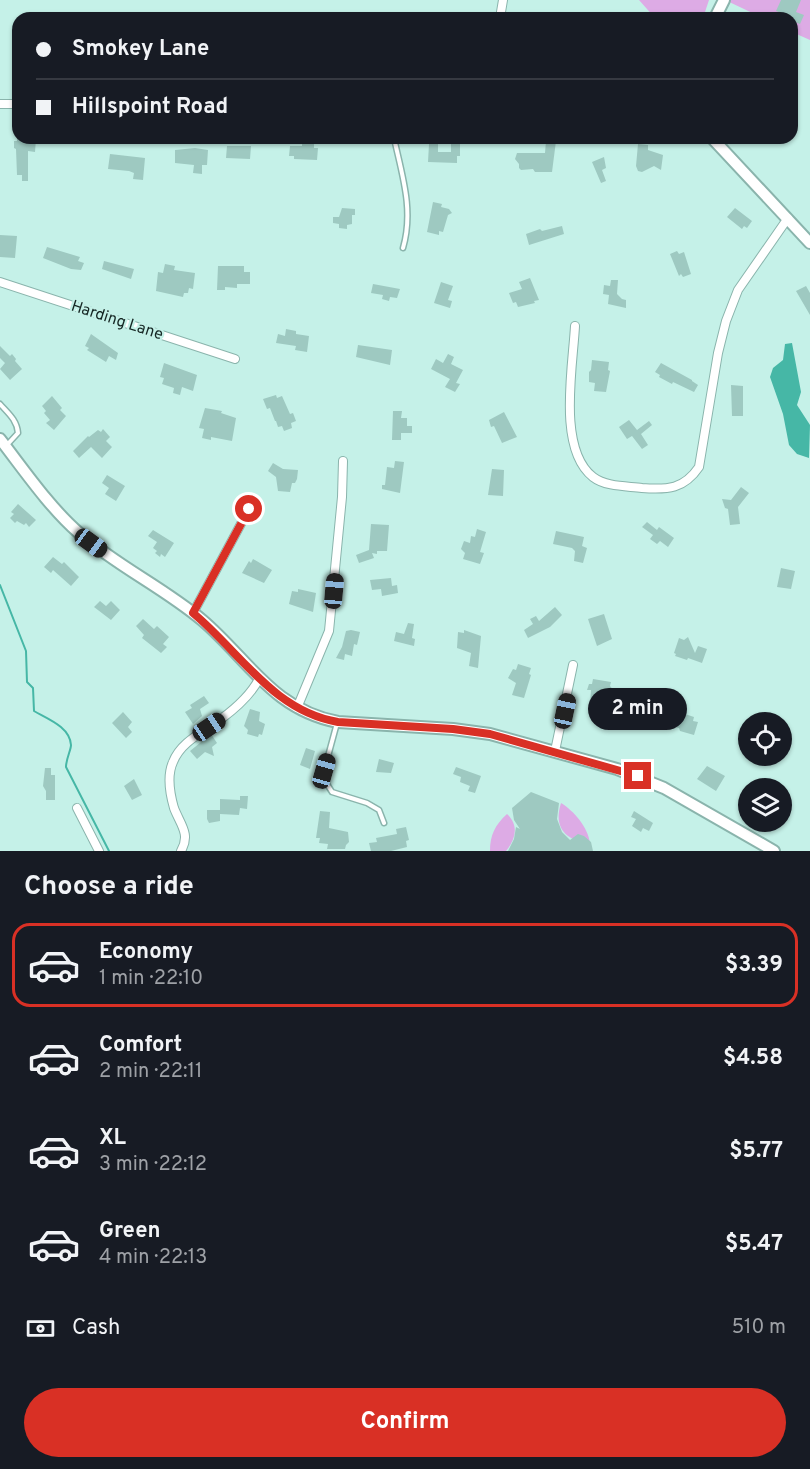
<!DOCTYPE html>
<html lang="en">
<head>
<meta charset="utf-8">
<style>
	:root { --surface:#171b24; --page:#242831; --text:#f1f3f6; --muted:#9ea1a6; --line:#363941; --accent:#d93025 }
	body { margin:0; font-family:Overpass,sans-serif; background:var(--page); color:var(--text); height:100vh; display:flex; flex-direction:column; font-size:22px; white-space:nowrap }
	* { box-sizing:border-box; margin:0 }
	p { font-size:20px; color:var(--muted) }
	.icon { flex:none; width:33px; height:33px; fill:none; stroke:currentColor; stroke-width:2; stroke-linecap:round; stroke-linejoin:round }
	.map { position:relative; height:851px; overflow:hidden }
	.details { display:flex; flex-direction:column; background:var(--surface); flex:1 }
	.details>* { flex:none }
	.banner { position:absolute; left:12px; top:12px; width:786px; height:132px; border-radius:18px; box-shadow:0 2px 4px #0004; display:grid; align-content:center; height:132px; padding:0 24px; background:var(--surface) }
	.buttons { position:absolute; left:738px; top:712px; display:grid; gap:12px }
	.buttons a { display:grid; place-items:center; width:54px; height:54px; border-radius:50%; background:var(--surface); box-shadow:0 2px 4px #0004; font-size:30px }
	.end { position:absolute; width:27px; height:27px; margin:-14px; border:8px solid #d93025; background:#fff; box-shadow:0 0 0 3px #fff }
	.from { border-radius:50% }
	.bubble { position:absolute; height:42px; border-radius:21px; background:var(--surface); box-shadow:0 2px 4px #0004; font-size:20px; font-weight:700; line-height:42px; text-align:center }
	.car { position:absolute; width:18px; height:36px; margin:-18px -9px; border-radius:8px; box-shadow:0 0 4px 2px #0007; background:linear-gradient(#222 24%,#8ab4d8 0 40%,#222 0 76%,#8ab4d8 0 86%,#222 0) }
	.banner b { display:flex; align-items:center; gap:21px; height:57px; font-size:22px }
	.banner b+b { border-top:2px solid var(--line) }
	.banner i { width:15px; height:15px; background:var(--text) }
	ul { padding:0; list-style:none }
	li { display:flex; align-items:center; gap:18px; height:84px; margin:0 12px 9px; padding:0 12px; border:3px solid transparent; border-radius:18px }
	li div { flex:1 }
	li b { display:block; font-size:22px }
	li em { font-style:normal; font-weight:700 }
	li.current { border-color:var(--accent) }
	li>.icon { width:54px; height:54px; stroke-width:1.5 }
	h2 { padding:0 24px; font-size:27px; line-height:72px }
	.pay { display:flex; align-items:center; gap:15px; height:66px; padding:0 24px; font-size:22px }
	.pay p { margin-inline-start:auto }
	.action { display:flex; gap:12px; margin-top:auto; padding:12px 24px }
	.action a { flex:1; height:69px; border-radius:36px; background:var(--accent); color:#fff; font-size:24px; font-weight:700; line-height:69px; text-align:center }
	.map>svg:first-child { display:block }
	.green { fill:#ddabe5 }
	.water { fill:#46b7a6 }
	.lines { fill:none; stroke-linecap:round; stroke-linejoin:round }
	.stream { stroke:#46b7a6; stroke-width:2 }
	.building { fill:#9ec9c1 }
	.lane-casing { stroke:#8ab4ac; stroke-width:7 }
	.street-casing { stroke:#8ab4ac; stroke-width:10 }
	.secondary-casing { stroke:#8ab4ac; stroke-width:14 }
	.lane { stroke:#fff; stroke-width:4 }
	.street { stroke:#fff; stroke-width:8 }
	.secondary { stroke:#fff; stroke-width:10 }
	.route { stroke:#d93025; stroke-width:8 }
	.labels { text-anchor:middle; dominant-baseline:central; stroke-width:4.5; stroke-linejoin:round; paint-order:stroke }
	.street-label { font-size:16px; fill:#152623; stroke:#c5f1e8 }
</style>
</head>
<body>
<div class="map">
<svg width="810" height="851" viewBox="0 0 810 851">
	<rect width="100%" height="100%" fill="#c5f1e8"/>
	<path class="green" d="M639,0h70l-6,18h-48z
		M725,0h85v40l-18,-8v-14h-29z
		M561,803c13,8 27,24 29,40 -24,-2 -37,-15 -29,-40z
		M507,814c12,11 9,25 -1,37h-16c0,-16 5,-26 17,-37z"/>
	<path class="water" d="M792,343l9,49 -4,13 13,20 -1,33 -12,-4 -8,-9 -6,-31 -13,-37 3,-9 10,-8 2,-16z"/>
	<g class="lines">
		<path class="stream" d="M0,585l26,66 1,31 6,6 1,23c14,8 36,16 37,34 0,5 -5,14 -5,22l43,84"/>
	</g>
	<path class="building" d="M781,0h20l-5,12 8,3 -4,9 -8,-3v-3h-7l2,-3 -11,-4z
		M17,138l19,1 -1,13 -7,-1v30h-6v-6h-5l-1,-26 -2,-1v-7h3z
		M302,138h12v10h4l-1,12 -23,-1v-3h-5l1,-10h12z
		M546,141h10l-4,31h-17l-2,-3 -12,1 -2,-2v-4l-4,-5 2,-6h28z
		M429,144h9v8h13v-8h9v12h-3v7l-29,-1z
		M638,144l10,1v5l15,5 -2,15 -7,-4 -12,6 -4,-1 -2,-5z
		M227,146h24l-1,13 -24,-1z
		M195,148l13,2 -1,15h-5v9l-9,-1 1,-8 -19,-2v-13z
		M110,154l35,4 -2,22 -10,-1 1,-6 -5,-2 -21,-2z
		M604,157l2,11 -4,2 4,11 -5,2 -9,-21z
		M433,202l9,2 -1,3 8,2 3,4 -4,2 -5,17 -4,-1v4l-12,-3z
		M342,208l13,1v6h-3v9l-5,1v4l-8,-1v-4l-6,-1v-6h6z
		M735,208l17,13 -5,7 -3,-2 -2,3 -15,-12z
		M562,226l2,8 -35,11 -3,-11 14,-5 2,2z
		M0,235l17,1 -2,22 -15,-1z
		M47,247l33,10 -2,4 6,2 -3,7 -10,-1 -28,-11z
		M677,251l2,3 5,-2 7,22 -8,3 -2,-3 -2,2 -9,-22z
		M104,261l30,8 -3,10 -29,-10z
		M165,264l10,2 -1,4 21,3 -2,16 -4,-1 -1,5h-4l-1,4 -27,-6 2,-19 5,1z
		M218,266h26v6h6v12h-13v4l-12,-1v3h-8z
		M530,278l9,22 -5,1 1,2 -17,4 -2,-5 -3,1 -4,-10 13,-4 -3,-7z
		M611,280h7l-1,14 5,5 4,1v8l-18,-4 1,-9 -6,-1 1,-9 6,1z
		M441,282l12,4 -5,14 4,1 -2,7 -16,-5z
		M373,284l27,5 -3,9 -7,-1 -1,4 -7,-2 1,-4 -12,-2z
		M806,286l4,7v22l-14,-24z
		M286,329l10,2v3l13,2 -2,16 -12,-2 1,-4 -20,-3 2,-9 7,2z
		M91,334l27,19 -2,7 -7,-4 -3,6 -19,-12 2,-2 -4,-2z
		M358,345l34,5 -2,15 -34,-8z
		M0,346l10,10 2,-2 4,5 -1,2 7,8 -12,11 -10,-11 5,-6 -5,-5z
		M448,354l6,3 -3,7 12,6 -7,13 4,1 -5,8 -10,-5 5,-8 -19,-10 5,-10 7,4z
		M592,360l17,2 -1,8 2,1 -4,21 -12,-1 1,-8 -6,-1v-10l2,-2z
		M164,363l33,12 -4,16 -11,-4 -2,8 -7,-2 1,-5 -12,-4 2,-6 -4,-1z
		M661,363l31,17v1l6,4 -4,7 -21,-10 -1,2 -13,-7 1,-2 -5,-3z
		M731,385l12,1v30h-11z
		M276,395l1,3 5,-2 8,18 3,-1 3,8 -5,2 1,5 -8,3 -2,-5 -4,1 -2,-6h-1l-5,-13 -3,1 -4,-10z
		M52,396l10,12 -2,2 6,6 -12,14 -8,-7 4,-3 -6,-7 2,-2 -4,-5z
		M205,408l17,3 -1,2 15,5 -4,23 -21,-4v3l-9,-2 2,-9 -5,-1z
		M393,411h9l-1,7h6v8h5v7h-11v7h-9z
		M504,412l13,25 -15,6 -8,-17 -3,1 -2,-7z
		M629,420l8,10 12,-9 3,4 -11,9 7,11 -6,4 -10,-13 -5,3 -8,-12z
		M103,429l7,8 -4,4 6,6 -10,11 -11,-11 -12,11 -6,-7 15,-15 1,1 9,-7 3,2z
		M395,461l9,1 -4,31 -18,-4v-4h3l2,-18 7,1z
		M273,463l10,6 15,1 -1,9 -2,4h-3l-2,9 -12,-1 -2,-14 -8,-6z
		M492,469l12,1 -1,26 -15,-1z
		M107,475l18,11 -9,15 -11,-7 4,-6 -7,-5z
		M741,487l8,6 -11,14 2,17 -10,1 -2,-16 -3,-1 -3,-9 9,1z
		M18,504l18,16 -7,7 -3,-4 -2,2 -7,-4 -2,2 -5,-5 4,-4 -3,-2z
		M647,522l10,8 2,-3 15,11 -6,9 -8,-6 -3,3 -7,-5 3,-4 -11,-8z
		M371,524l18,1 -2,26h-10v3l-5,-1 2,5 -15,5 -3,-8 13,-5z
		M477,529l9,3 -6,20 4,1 -4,11 -17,-5 2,-6 -4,-4 3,-8 6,2 1,-7 4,1z
		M153,530l21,13 -9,14 -4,-3 -1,3 -5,-4 2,-2 -4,-3 4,-6 -9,-6z
		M556,531l28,6 -2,9 5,2 -4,15 -9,-2 1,-10 -3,-3 -19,-4z
		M53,557l9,7 2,-2 15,15 -8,9 -18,-16 -2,3 -7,-6z
		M253,559l19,11 -8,13 -22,-10 7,-12 2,2z
		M781,568l14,3 -4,18 -14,-2z
		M391,578l1,8 5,-1 1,8 -16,3 -1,-7 -9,1 -2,-10z
		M298,589l18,4 -3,19 -24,-8 3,-13 6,1z
		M100,601l6,5 5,-5 9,9 -9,10 -17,-13z
		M555,607l7,8 -12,12 -22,11 -4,-8 9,-6 -3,-5 6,-3 3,5z
		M604,614l8,25 -15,7 -9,-27z
		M143,619l11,10 3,-3 12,11 -6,7 4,3 -6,6 -19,-15 2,-3 -8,-9z
		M408,623l6,1 -2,14 3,1 -1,7 -20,-5 2,-9 8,2z
		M351,630l9,2 -3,13 -3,-1 -2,12 -7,-2 -1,6 -8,-2 6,-11 4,-16z
		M464,630l17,6 -3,32 -9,-2 2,-13 -14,-5 1,-16 6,1z
		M688,637l7,16 3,-7 9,3 -5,14 -14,-5 -1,2 -12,-4 1,-2 -2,-1 5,-15 5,2z
		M518,664l13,4 -2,6 2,1 -7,23 -12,-3 4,-12 -8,-5 5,-9 3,1z
		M593,679l18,3 -1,4 5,6 -11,6 3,5 -1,4 -16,-3 1,-14h-4l2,-6h3z
		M204,696l5,7 -9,6 2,7 -9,8 -8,-12 7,-4 -2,-3z
		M670,706l10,3 -1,3 15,5 -1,4 5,1 -4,13 -14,-4 -1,-3 -4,-1 1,-5 -10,-4z
		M250,709l10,3 -1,9 6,3 -3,11 -3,-1 -1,3 -11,-3 1,-4 -4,-4z
		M123,712l9,10 -4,5 4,5 -6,6 -14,-15z
		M211,734l6,9 -5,4 2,9 -9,-4 -8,7 -7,-8z
		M306,748l9,3 -5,18 -10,-4z
		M379,759l15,4 -3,10 -15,-1z
		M707,766l18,10 -9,15 -19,-12z
		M456,767l25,9 -6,17 -7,-2 2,-5 -10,-4 1,-5 -8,-3z
		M45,768h6v7h4v25h-9v-9l-3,-5z
		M134,779l8,16 -10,5 -8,-14z
		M531,792l28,11 -2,16 5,13 8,8 8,-6 6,2 7,6 2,9h-85l6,-12 2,-12 4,2 -6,-9 -2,-12z
		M240,796h8l-1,13 -7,-1 -1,7 -19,-1v7l-11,2 -2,-4v-9h13v-11l20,1z
		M320,811l10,1 -1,16 19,4 1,10 -3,3 -1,4h-18l1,-5 -9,-1 1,-5h-4z
		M634,811l19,12 -4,8 -6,-3 -2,4 -9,-6 4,-7 -5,-2z
		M406,827l3,13 -3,1 1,6 -16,4h-20l-2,-8 8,-1 -1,-4 21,-4 -1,-5z"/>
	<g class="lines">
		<g class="lane-casing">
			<path id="lane" d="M394,138c8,37 20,72 9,110
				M0,404c8,9 17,16 18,29l-12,13
				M337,723l-13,48 1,10 7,11 35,11 12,7 5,13"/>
		</g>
		<g class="street-casing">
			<path id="street" d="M500,18l3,-18
				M0,104h18
				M0,282l235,77
				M575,326c-2,40 -18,123 18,151 13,10 34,9 49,11 26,2 42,1 57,-21l19,-114 8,-32 12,-31 50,-72
				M193,613l56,-104v-11
				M297,708l32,-77 13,-134 1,-36
				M555,751l18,-86
				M77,808l22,43
				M181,851c10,-17 -1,-27 -7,-43 -4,-14 -7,-33 -1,-46 8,-21 31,-30 48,-43 15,-11 29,-23 38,-40"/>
		</g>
		<g class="secondary-casing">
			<path id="secondary" d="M715,18l9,-18
				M712,138l98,105
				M0,439c24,31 50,69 79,94 38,33 85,55 123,87 46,39 71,90 136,102l115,7 37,5 127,35 47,19 110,63"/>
		</g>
		<use href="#lane" class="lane"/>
		<use href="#street" class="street"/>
		<use href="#secondary" class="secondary"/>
	</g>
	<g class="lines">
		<path class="route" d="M249,509l-56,104c47,39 80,98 145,109l115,7 37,5 148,42"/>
	</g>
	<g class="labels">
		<g class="street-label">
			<text transform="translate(117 321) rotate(18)">Harding Lane</text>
		</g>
	</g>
</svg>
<div class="buttons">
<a><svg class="icon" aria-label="locate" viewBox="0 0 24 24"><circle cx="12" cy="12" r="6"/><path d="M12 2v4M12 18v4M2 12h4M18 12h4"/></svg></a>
<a><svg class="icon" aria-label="layers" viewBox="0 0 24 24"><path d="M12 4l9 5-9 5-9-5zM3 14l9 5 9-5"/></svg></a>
</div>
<i class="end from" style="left:249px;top:509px"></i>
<i class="end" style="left:638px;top:776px"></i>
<div class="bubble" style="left:588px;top:688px;width:99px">2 min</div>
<i class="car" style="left:91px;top:543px;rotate:126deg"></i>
<i class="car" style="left:334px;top:591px;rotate:5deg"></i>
<i class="car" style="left:565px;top:711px;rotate:12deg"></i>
<i class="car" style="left:209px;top:727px;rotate:56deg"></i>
<i class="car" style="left:324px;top:771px;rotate:16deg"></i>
<div class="banner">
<b><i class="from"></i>Smokey Lane</b>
<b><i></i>Hillspoint Road</b>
</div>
</div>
<section class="details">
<h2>Choose a ride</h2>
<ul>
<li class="current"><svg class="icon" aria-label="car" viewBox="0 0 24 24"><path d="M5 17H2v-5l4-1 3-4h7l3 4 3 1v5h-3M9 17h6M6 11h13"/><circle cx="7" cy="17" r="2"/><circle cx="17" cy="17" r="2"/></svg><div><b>Economy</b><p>1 min · 22:10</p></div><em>$3.39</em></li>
<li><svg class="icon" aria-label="car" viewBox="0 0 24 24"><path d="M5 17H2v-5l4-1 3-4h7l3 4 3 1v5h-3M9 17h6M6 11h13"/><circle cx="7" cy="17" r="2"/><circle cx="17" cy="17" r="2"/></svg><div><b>Comfort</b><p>2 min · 22:11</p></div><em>$4.58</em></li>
<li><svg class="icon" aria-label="car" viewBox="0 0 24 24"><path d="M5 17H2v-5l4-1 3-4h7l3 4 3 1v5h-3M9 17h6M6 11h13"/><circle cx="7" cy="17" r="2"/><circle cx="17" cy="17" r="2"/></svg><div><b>XL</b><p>3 min · 22:12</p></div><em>$5.77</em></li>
<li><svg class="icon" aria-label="car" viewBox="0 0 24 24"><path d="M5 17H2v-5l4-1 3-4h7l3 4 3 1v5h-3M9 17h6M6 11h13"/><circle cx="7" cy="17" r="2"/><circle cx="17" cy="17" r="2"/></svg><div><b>Green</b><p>4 min · 22:13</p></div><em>$5.47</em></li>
</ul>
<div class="pay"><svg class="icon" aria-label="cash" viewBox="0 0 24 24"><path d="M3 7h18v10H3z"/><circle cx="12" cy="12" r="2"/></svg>Cash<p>510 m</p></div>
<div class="action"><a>Confirm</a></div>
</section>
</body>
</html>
